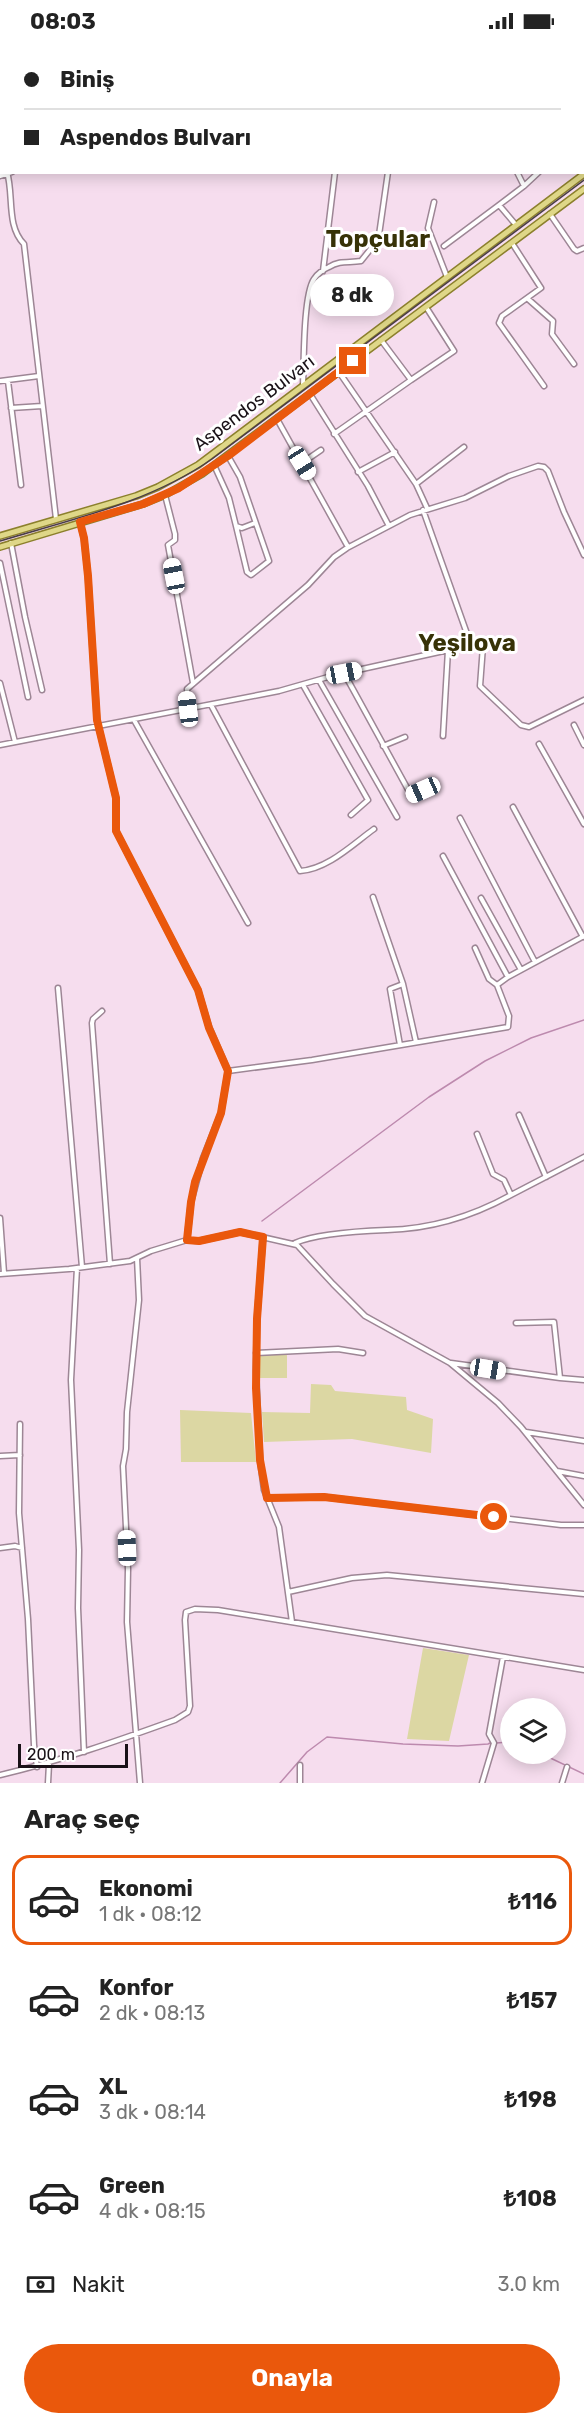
<!DOCTYPE html>
<html lang="tr">
<head>
<meta charset="utf-8">
<style>
	:root { --surface:#fff; --page:#f6f6f6; --text:#222; --muted:#767676; --line:#e0e0e0; --accent:#ea580c }
	body { margin:0; font-family:Rubik,sans-serif; background:var(--page); color:var(--text); height:100vh; display:flex; flex-direction:column; font-size:22px; white-space:nowrap }
	* { box-sizing:border-box; margin:0 }
	p { font-size:20px; color:var(--muted) }
	.icon { flex:none; width:33px; height:33px; fill:none; stroke:currentColor; stroke-width:2; stroke-linecap:round; stroke-linejoin:round }
	.map { position:relative; height:1741px; overflow:hidden }
	.sheet { display:flex; flex-direction:column; background:var(--surface); flex:1 }
	.sheet>* { flex:none }
	.hud { position:absolute; left:0px; top:0px; width:585px; height:132px; box-shadow:0 3px 15px #0003; display:grid; align-content:center; height:132px; padding:0 24px; background:var(--surface) }
	.controls { position:absolute; left:500px; top:1656px; display:grid; gap:12px }
	.controls a { display:grid; place-items:center; width:66px; height:66px; border-radius:50%; background:var(--surface); box-shadow:0 3px 15px #0003; font-size:30px }
	.scale { position:absolute; left:18px; bottom:15px; width:110px; box-sizing:border-box; padding-left:6px; border:3px solid #191117; border-top:0; font-size:16px; line-height:21px; white-space:nowrap; color:#191117; -webkit-text-stroke:4px #fff; paint-order:stroke }
	.end { position:absolute; width:27px; height:27px; margin:-14px; border:8px solid #ea580c; background:#fff; box-shadow:0 0 0 3px #fff }
	.from { border-radius:50% }
	.bubble { position:absolute; height:42px; border-radius:21px; background:var(--surface); box-shadow:0 3px 15px #0003; font-size:20px; font-weight:700; line-height:42px; text-align:center }
	.car { position:absolute; width:18px; height:36px; margin:-18px -9px; border-radius:8px; box-shadow:0 0 4px 2px #0007; background:linear-gradient(#fff 24%,#345 0 40%,#fff 0 76%,#345 0 86%,#fff 0) }
	.hud b { display:flex; align-items:center; gap:21px; height:57px; font-size:22px }
	.hud b+b { border-top:2px solid var(--line) }
	.hud i { width:15px; height:15px; background:var(--text) }
	ul { padding:0; list-style:none }
	li { display:flex; align-items:center; gap:18px; height:90px; margin:0 12px 9px; padding:0 12px; border:3px solid transparent; border-radius:18px }
	li div { flex:1 }
	li b { display:block; font-size:22px }
	li em { font-style:normal; font-weight:700 }
	li.selected { border-color:var(--accent) }
	li>.icon { width:54px; height:54px; stroke-width:1.5 }
	h2 { padding:0 24px; font-size:27px; line-height:72px }
	.pay { display:flex; align-items:center; gap:15px; height:66px; padding:0 24px; font-size:22px }
	.pay p { margin-inline-start:auto }
	.cta { display:flex; gap:12px; margin-top:auto; padding:12px 24px }
	.cta a { flex:1; height:69px; border-radius:36px; background:var(--accent); color:#fff; font-size:24px; font-weight:700; line-height:69px; text-align:center }
	.status { display:flex; justify-content:space-between; align-items:center; height:42px; padding:0 30px; background:var(--surface); direction:ltr }
	.status svg { height:16px; fill:currentColor }
	.map>svg:first-child { display:block }
	.green { fill:#dcd7a3 }
	.lines { fill:none; stroke-linecap:round; stroke-linejoin:round }
	.stream { stroke:#bd8aae; stroke-width:1.5 }
	.minor-casing { stroke:#9d8695; stroke-width:7 }
	.primary-casing { stroke:#8c802d; stroke-width:8 }
	.minor { stroke:#fff; stroke-width:4 }
	.primary { stroke:#dfd788; stroke-width:5 }
	.tram { stroke:#4a3e46; stroke-width:1.5 }
	.route { stroke:#ea580c; stroke-width:8 }
	.labels { text-anchor:middle; dominant-baseline:central; stroke-width:6; stroke-linejoin:round; paint-order:stroke }
	.street-label { font-size:18px; fill:#191117; stroke:#fff }
	.district-label { font-size:24px; font-weight:bold; fill:#373207; stroke:#fff }
</style>
</head>
<body>
<div class="status"><b>08:03</b><svg viewBox="0 0 49 12"><path d="M0 12V9h3v3zM5 12V6h3v6zM10 12V3h3v9zM15 12V0h3v12zM26 1h20v11H26zM47 4h2v5h-2z"/></svg></div>
<div class="map">
<svg width="584" height="1741" viewBox="0 0 584 1741">
	<rect width="100%" height="100%" fill="#f6ddee"/>
	<path class="green" d="M259,1313h28v23h-28z
		M311,1342l20,1 4,6 71,6 1,13 26,9 -2,34 -79,-14 -88,3 -2,-30 48,1z
		M180,1368l71,3 5,49h-75z
		M423,1606l46,7 -20,86 -42,-2z"/>
	<g class="lines">
		<path class="stream" d="M262,1179l167,-124 56,-36 46,-23 53,-18
			M496,1701l14,-1
			M542,1712l42,20
			M280,1741l27,-31 20,-15 76,7 55,2 30,-2 4,-2"/>
		<g class="minor-casing">
			<path id="minor" d="M303,0v2
				M566,0v2
				M63,2l2,-2
				M136,2l3,-2
				M465,2l4,-2
				M524,2l1,-2
				M584,41v1
				M0,51l2,-1
				M0,78l2,-1
				M0,98l2,-1
				M0,109l2,5
				M7,130c7,23 -1,54 17,72l32,275
				M0,134l12,-4
				M524,144l15,-14
				M434,160l-6,26 19,49
				M550,172l24,35 3,2 7,-3
				M516,183l-17,-20 25,-19 -7,-14
				M512,201l29,45 -39,28 -3,7 45,63
				M444,204l55,-41
				M323,229l12,-99
				M528,257l25,22 -1,13 22,30
				M339,330l77,112 11,24
				M411,338l43,-29 -28,-44
				M0,339l39,-5
				M8,339l13,104
				M303,343c1,-22 0,-90 11,-106 3,-5 10,-10 15,-12 11,-7 20,-4 32,-6l16,-20 2,-6 9,-63
				M310,352l58,92 21,40
				M11,366l31,-2
				M277,377l71,128
				M334,392l77,-54 -30,-40
				M228,414l12,21 29,84 -18,14 -4,-3 -11,-46
				M302,421l19,-13
				M214,423l15,33 7,28 6,2 13,-5
				M358,430l37,-20
				M416,442l48,-37
				M165,453l10,39v6l-7,5 25,138
				M80,481l4,15 4,38 9,144 19,78v33l82,159 11,37 19,44 -7,42 -18,45 -12,44 -4,38
				M11,501l14,74 17,73
				M0,521l28,134
				M471,603l12,1 -3,40 41,39 8,2 55,-27
				M344,631l67,122 12,-5
				M319,638l78,137
				M0,641l15,59
				M303,643l65,115 -17,15
				M211,663l89,166c28,-2 53,-27 74,-42
				M188,667l-1,-20 121,-104 26,-28 13,-9 63,-33 55,-17 44,-22 29,-10 6,1 4,4 16,41 20,43
				M134,678l114,203
				M574,683l10,20
				M443,694l5,-86
				M539,702l45,80
				M0,703l279,-54 56,-16 136,-30 -48,-135
				M383,704l22,-9
				M513,765l70,130
				M460,776l75,144
				M443,814l65,121
				M373,855l30,87 13,58
				M481,856l40,72
				M497,943l11,-8 76,-41
				M58,946l24,279
				M102,969l-9,8 -1,4 18,241
				M400,1003l-10,-56 13,-5
				M228,1029l84,-11 196,-33 1,-11 -12,-31 -8,-6 -14,-31
				M519,1073l27,62
				M477,1092l16,40 11,6 7,15 73,-38
				M0,1176l4,55
				M263,1195l-6,82 -1,52 4,89 4,30 15,37 13,95
				M295,1201c22,-10 67,-12 92,-13 44,-1 86,-14 124,-35
				M137,1216l2,42 -12,112 -1,37 -3,17 5,103 -1,53 13,161
				M77,1226l-6,112 8,170 -1,58 6,144
				M0,1232l69,-5 61,-8 21,-10 36,-11 12,1 41,-9 57,13 36,39 32,32 85,47 48,40 23,24 63,78
				M516,1281l38,-1 6,56 24,2
				M256,1311l82,-4 25,4
				M451,1321l109,15
				M20,1382l-1,89 9,106 6,126 3,22
				M526,1390l58,9
				M0,1414l20,-1
				M557,1429l27,5
				M267,1456l57,-1 237,28h23
				M0,1506l15,-2 7,2
				M288,1550l64,-14 35,-3 197,19
				M0,1733c60,-14 117,-34 175,-55l13,-8 2,-6 -5,-86 1,-8 9,-3 23,1 366,60
				M48,1741l1,-19
				M300,1741v-18
				M482,1741l12,-40 -5,-9 14,-77
				M562,1741l5,-16"/>
		</g>
		<g class="primary-casing">
			<path id="primary" d="M0,494l136,-40 22,-9 40,-22 386,-291
				M0,505l143,-43 22,-9 37,-21 382,-285"/>
		</g>
		<use href="#minor" class="minor"/>
		<use href="#primary" class="primary"/>
		<path class="tram" d="M0,499c72,-22 149,-38 212,-82l372,-279"/>
	</g>
	<g class="lines">
		<path class="route" d="M353,319l-125,95 -49,32 -36,16 -63,18 4,16 4,38 9,144 19,78v33l82,159 11,38 19,43 -7,42 -26,69 -4,20 -4,38 12,1 41,-9 23,5 -6,82 -1,69 4,72 7,38 57,-1 170,20"/>
	</g>
	<g class="labels">
		<g class="street-label">
			<text transform="translate(254 361) rotate(-37)">Aspendos Bulvarı</text>
		</g>
		<g class="district-label">
			<text x="378" y="197">Topçular</text>
			<text x="467" y="601">Yeşilova</text>
		</g>
	</g>
</svg>
<div class="controls">
<a><svg class="icon" aria-label="layers" viewBox="0 0 24 24"><path d="M12 4l9 5-9 5-9-5zM3 14l9 5 9-5"/></svg></a>
</div>
<div class="scale">200 m</div>
<i class="end from" style="left:494px;top:1475px"></i>
<i class="end" style="left:353px;top:319px"></i>
<div class="bubble" style="left:310px;top:232px;width:84px">8 dk</div>
<i class="car" style="left:302px;top:421px;rotate:148deg"></i>
<i class="car" style="left:174px;top:534px;rotate:349deg"></i>
<i class="car" style="left:344px;top:631px;rotate:79deg"></i>
<i class="car" style="left:188px;top:667px;rotate:353deg"></i>
<i class="car" style="left:423px;top:748px;rotate:246deg"></i>
<i class="car" style="left:488px;top:1327px;rotate:99deg"></i>
<i class="car" style="left:127px;top:1506px;rotate:358deg"></i>
<div class="hud">
<b><i class="from"></i>Biniş</b>
<b><i></i>Aspendos Bulvarı</b>
</div>
</div>
<section class="sheet">
<h2>Araç seç</h2>
<ul>
<li class="selected"><svg class="icon" aria-label="car" viewBox="0 0 24 24"><path d="M5 17H2v-5l4-1 3-4h7l3 4 3 1v5h-3M9 17h6M6 11h13"/><circle cx="7" cy="17" r="2"/><circle cx="17" cy="17" r="2"/></svg><div><b>Ekonomi</b><p>1 dk · 08:12</p></div><em>₺116</em></li>
<li><svg class="icon" aria-label="car" viewBox="0 0 24 24"><path d="M5 17H2v-5l4-1 3-4h7l3 4 3 1v5h-3M9 17h6M6 11h13"/><circle cx="7" cy="17" r="2"/><circle cx="17" cy="17" r="2"/></svg><div><b>Konfor</b><p>2 dk · 08:13</p></div><em>₺157</em></li>
<li><svg class="icon" aria-label="car" viewBox="0 0 24 24"><path d="M5 17H2v-5l4-1 3-4h7l3 4 3 1v5h-3M9 17h6M6 11h13"/><circle cx="7" cy="17" r="2"/><circle cx="17" cy="17" r="2"/></svg><div><b>XL</b><p>3 dk · 08:14</p></div><em>₺198</em></li>
<li><svg class="icon" aria-label="car" viewBox="0 0 24 24"><path d="M5 17H2v-5l4-1 3-4h7l3 4 3 1v5h-3M9 17h6M6 11h13"/><circle cx="7" cy="17" r="2"/><circle cx="17" cy="17" r="2"/></svg><div><b>Green</b><p>4 dk · 08:15</p></div><em>₺108</em></li>
</ul>
<div class="pay"><svg class="icon" aria-label="cash" viewBox="0 0 24 24"><path d="M3 7h18v10H3z"/><circle cx="12" cy="12" r="2"/></svg>Nakit<p>3.0 km</p></div>
<div class="cta"><a>Onayla</a></div>
</section>
</body>
</html>
